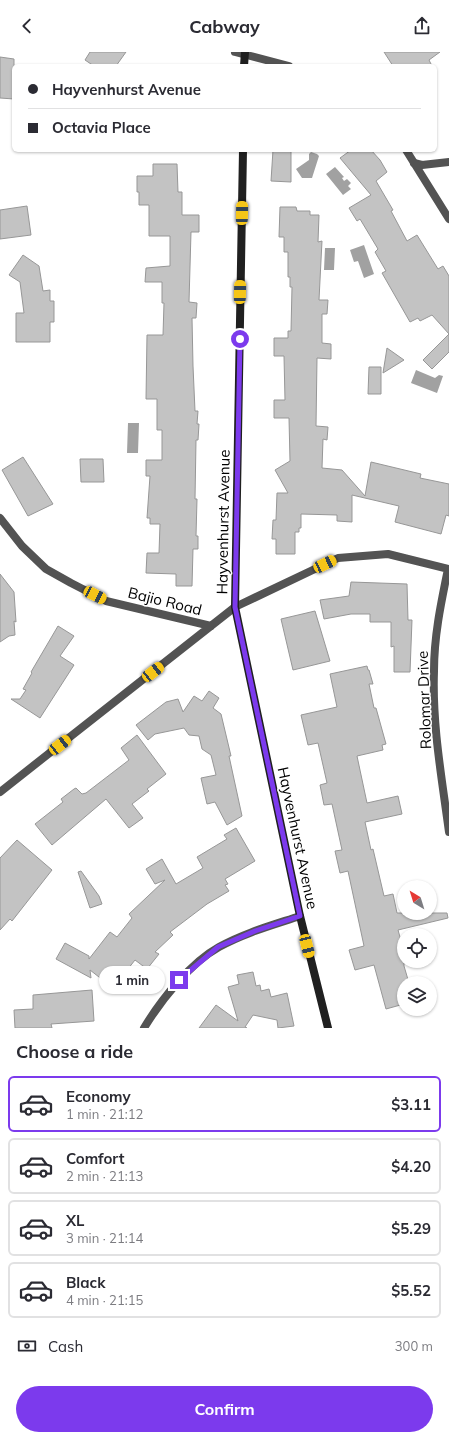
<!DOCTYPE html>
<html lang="en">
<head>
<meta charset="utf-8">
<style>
	:root { --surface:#fff; --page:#f2f2f3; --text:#2b2b33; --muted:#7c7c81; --line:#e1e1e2; --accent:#7c3aed }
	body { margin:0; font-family:Mulish,sans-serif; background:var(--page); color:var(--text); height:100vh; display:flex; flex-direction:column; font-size:15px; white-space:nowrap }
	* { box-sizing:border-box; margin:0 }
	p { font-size:13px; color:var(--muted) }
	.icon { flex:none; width:22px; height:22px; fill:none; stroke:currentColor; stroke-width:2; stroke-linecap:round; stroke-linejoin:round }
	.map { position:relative; height:976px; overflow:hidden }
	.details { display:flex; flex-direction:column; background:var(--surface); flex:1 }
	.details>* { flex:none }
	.hud { position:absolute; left:12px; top:12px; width:425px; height:88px; border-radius:6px; box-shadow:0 1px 3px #0004; display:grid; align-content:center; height:88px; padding:0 16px; background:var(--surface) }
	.needle { width:26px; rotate:322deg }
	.buttons { position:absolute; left:397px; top:828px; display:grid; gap:8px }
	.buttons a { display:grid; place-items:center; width:40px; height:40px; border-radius:50%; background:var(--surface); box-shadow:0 1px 3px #0004; font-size:20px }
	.end { position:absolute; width:18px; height:18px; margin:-9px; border:5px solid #7c3aed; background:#fff; box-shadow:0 0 0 2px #fff }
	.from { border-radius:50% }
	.bubble { position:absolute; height:28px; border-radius:14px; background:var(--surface); box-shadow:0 1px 3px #0004; font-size:13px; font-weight:700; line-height:28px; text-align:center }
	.car { position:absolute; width:12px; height:24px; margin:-12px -6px; border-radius:5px; box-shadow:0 0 3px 1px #0007; background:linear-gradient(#f5c518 24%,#345 0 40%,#f5c518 0 76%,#345 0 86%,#f5c518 0) }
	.hud b { display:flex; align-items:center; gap:14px; height:38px; font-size:15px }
	.hud b+b { border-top:1px solid var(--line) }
	.hud i { width:10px; height:10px; background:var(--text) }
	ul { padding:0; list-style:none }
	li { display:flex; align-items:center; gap:12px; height:56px; margin:0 8px 6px; padding:0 8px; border:2px solid var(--line); border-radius:6px }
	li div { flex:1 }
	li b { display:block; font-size:15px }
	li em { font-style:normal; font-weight:700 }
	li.selected { border-color:var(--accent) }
	li>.icon { width:36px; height:36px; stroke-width:1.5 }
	h2 { padding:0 16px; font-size:18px; line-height:48px }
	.pay { display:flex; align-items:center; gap:10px; height:44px; padding:0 16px; font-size:15px }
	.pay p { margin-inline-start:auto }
	.button { display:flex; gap:8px; margin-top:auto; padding:8px 16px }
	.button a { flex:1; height:46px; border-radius:24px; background:var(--accent); color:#fff; font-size:16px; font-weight:700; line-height:46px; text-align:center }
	header { display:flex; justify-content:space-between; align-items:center; height:52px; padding:0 16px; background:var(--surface); font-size:18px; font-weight:700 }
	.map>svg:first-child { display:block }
	.water { fill:#a1a1a1 }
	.building { fill:#c3c3c3; stroke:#979797 }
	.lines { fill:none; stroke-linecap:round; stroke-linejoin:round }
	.service { stroke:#535353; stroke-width:8 }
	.minor { stroke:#535353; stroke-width:8 }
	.secondary { stroke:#202020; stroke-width:8 }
	.route { stroke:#7c3aed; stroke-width:5 }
	.labels { text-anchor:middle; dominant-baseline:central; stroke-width:3; stroke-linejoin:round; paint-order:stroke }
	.street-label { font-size:15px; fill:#000; stroke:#fff }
</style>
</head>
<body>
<header><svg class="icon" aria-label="back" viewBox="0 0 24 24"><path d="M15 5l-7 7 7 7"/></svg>Cabway<svg class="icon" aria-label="share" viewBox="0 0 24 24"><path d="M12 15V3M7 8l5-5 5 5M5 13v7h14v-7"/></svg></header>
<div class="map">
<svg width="449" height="976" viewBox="0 0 449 976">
	<rect width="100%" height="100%" fill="#fff"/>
	<path class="water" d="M311,100l6,2 2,2 -7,22h-10l-6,-9 13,-9v-6z
		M335,115l9,10 -2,1 2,3 3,-2 4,4 -3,3 3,3 -8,6 -17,-21z
		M364,193l10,29 -10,4 -6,-17 -4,1 -4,-12z
		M325,196h10l-1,22h-10z
		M416,318l19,8 4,-3 4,1 -6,17 -26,-10z
		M128,371h11l-1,30h-11z"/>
	<path class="building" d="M90,0h36l-10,14h-22l-9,-6z
		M384,0h56l-11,8 3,6h-39z
		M0,5l14,2v40l-14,-1z
		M273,98h18v32l-20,-1z
		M351,98h20l9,10 7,12 -11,9 17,29 -2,1 16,30 10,-6 21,34 5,-3 6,10v76l-17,17 -9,-9 26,-26 -17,-19 -12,6 -2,-3 -8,4 -28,-49 4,-2 -11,-19 3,-3 -18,-30 -3,2 -8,-13 22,-13 -31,-37z
		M153,112h24l1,28h4v23h17v17h-8l-2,70 8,1 -1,15h-4l1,48 2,45h3l-1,13h2l-1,16h-2l-1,59h2l-1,37h2v13h-5l-1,37h-16v-12l-30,-1 1,-20h12l1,-29h-10v-6h-3l3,-42h-4v-16h16v-30h-5v-31h-11l1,-64h16l1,-32h-2v-21h-17l1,-14 24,-2v-30h-21v-31h-10v-13h-2v-16h16z
		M27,154l4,29 -31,4v-29z
		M280,155h16l1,4h13v4h9l-1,27 4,-1 -3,59h9l-1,14h-5v29l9,1v15l-14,-1 -1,68 12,1 -1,13 -4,-1 -1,29 20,2 23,26 6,-34 50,12 -1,4 29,6v32l-3,-1 -5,19 -46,-12 4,-16 -47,-11v27l-15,-1v-6l-36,-1v14h-2v4h-4v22h-19v-15h-4l1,-19h3l1,-27h11l-13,-23 15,-9 -1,-43h-15v-18h11l-1,-44h-10v-18h14v-7h3l1,-44h-2v-10h-2v-25h-4v-15h-5z
		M23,203l16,11 4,25 7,-1v11h4v21h-4v20h-34v-29h8l-4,-31 -11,-7z
		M387,296l17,12 -21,13z
		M369,315h12v27h-13z
		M23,405l30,47 -25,12 -26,-46z
		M80,407h23l1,23h-23z
		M0,522l14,18 2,30 -2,-1 1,14 -6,1 -9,6z
		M351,530l56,2 1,36h4l-2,52h-16v-26l-3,1v-25h-21v-8h-19l-27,5 -4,-19 29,-4z
		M315,559l15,50 -37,9 -12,-51z
		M58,574l16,10 -14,20 14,9 -34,53 -29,-19h9l6,-9 -3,-1 9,-16 -1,-1z
		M367,614l1,4h1l4,14h-4l5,24h2l10,36 -4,1 1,5 -26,6 10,47 31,-7 4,18 -37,8 6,28 2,-1 11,47 9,-2 4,19h50l1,5 -50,12 6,21v15l5,17h-5v21l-18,5 -12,-44 -19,5 -6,-20 15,-4 -16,-75 -8,2 -5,-22 7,-1 -10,-46 -8,1 -4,-20 7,-2 -9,-40 -10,2 -7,-30 36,-8 -7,-33z
		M209,639l10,7 -6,10 8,6 10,42h-2l13,60 -15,9 -12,-23 -8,2 -6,-26 15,-3 -5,-20 -9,-6 -3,-13 -10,-1 -5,-7 -29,6 -7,6 -12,-15 30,-23 12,-3 5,13 11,-16 8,5z
		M137,683l29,39 -19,15 2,2 -17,13 11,14 -14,10 -23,-29 -54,46 -17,-21 28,-22 -2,-3 13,-10 2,-1 6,6 4,-1 43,-33 -8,-12z
		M236,776l19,33 -30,18 3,5 -3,1 4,6 -22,13 -37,28 3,3 -18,17 4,2 -12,15 -12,-9 -22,28 -23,-18 1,8 -35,-19 9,-16 24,13v3l21,-27 7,5 15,-19 -3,-4 36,-34 -10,4 -9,-15 16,-10 14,25 27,-16 -6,-11 30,-18 -3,-4z
		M17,788l35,30 -40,51 -2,-2 -10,11v-72z
		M81,819l18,25 3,8 -12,4 -12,-36z
		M253,920l3,14 4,-1 1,6 8,-2 2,8 16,-4 7,33 -16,2 -1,-8 -24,-5 -8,12 2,1h-48l17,-23 22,16 -10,-34 11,-3 -2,-9z
		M92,938l2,31 -43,3 1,4h-37l-1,-18 19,-1v-14z"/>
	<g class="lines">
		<path class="service" d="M414,111l8,2 27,-3"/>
		<path class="minor" d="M235,0l54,14
			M406,98l43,69
			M0,466l22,28 24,23 25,14 35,18 105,25
			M448,517c-7,34 -14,67 -14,102 -2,54 8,108 15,161
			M0,740l235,-185 103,-49 50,-4 61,15
			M144,976c17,-28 46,-65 75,-81 25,-14 54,-22 81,-31"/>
		<path class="secondary" d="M244,14l1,-14
			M243,98l-8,457 65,309 28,112"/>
	</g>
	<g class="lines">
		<path class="route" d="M179,928l39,-33 37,-16 45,-15 -65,-309 5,-268"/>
	</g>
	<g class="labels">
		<g class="street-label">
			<text transform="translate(223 470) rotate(-89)">Hayvenhurst Avenue</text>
			<text transform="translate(165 549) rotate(14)">Bajio Road</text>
			<text transform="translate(424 648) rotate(-92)">Rolomar Drive</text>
			<text transform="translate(298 786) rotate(78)">Hayvenhurst Avenue</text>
		</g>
	</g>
</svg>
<div class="buttons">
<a><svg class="needle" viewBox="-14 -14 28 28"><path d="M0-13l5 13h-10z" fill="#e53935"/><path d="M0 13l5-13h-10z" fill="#7c7c81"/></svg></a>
<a><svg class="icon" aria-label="locate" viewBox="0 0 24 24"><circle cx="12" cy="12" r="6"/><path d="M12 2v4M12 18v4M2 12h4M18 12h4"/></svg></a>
<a><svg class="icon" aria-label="layers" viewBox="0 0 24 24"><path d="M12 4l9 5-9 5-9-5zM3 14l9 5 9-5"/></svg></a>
</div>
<i class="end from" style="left:240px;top:287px"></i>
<i class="end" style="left:179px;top:928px"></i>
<div class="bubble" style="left:99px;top:914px;width:66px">1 min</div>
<i class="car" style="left:242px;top:161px;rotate:1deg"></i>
<i class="car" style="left:240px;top:240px;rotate:1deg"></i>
<i class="car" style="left:325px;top:512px;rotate:65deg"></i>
<i class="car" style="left:95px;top:543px;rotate:117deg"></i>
<i class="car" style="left:153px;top:620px;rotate:52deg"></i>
<i class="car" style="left:60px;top:693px;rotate:52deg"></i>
<i class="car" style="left:307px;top:894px;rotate:166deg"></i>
<div class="hud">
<b><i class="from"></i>Hayvenhurst Avenue</b>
<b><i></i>Octavia Place</b>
</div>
</div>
<section class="details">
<h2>Choose a ride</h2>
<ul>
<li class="selected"><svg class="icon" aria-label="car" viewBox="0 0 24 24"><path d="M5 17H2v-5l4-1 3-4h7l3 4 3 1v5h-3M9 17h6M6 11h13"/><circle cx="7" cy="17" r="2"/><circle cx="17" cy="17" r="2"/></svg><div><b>Economy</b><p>1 min · 21:12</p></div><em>$3.11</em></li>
<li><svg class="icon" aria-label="car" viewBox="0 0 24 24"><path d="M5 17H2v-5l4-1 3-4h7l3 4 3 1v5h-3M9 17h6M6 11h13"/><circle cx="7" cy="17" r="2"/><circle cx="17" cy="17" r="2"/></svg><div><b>Comfort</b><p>2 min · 21:13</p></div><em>$4.20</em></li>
<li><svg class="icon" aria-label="car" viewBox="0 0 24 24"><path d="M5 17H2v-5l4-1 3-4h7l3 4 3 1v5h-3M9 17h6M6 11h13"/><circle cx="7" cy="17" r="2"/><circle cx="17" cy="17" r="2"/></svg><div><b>XL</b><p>3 min · 21:14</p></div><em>$5.29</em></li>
<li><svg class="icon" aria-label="car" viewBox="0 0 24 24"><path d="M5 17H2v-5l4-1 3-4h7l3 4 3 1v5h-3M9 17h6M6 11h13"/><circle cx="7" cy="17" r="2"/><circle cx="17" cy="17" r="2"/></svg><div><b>Black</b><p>4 min · 21:15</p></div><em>$5.52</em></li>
</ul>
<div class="pay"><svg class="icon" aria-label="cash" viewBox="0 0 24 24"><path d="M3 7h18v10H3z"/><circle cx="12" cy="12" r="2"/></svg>Cash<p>300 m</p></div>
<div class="button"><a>Confirm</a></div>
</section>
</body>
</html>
